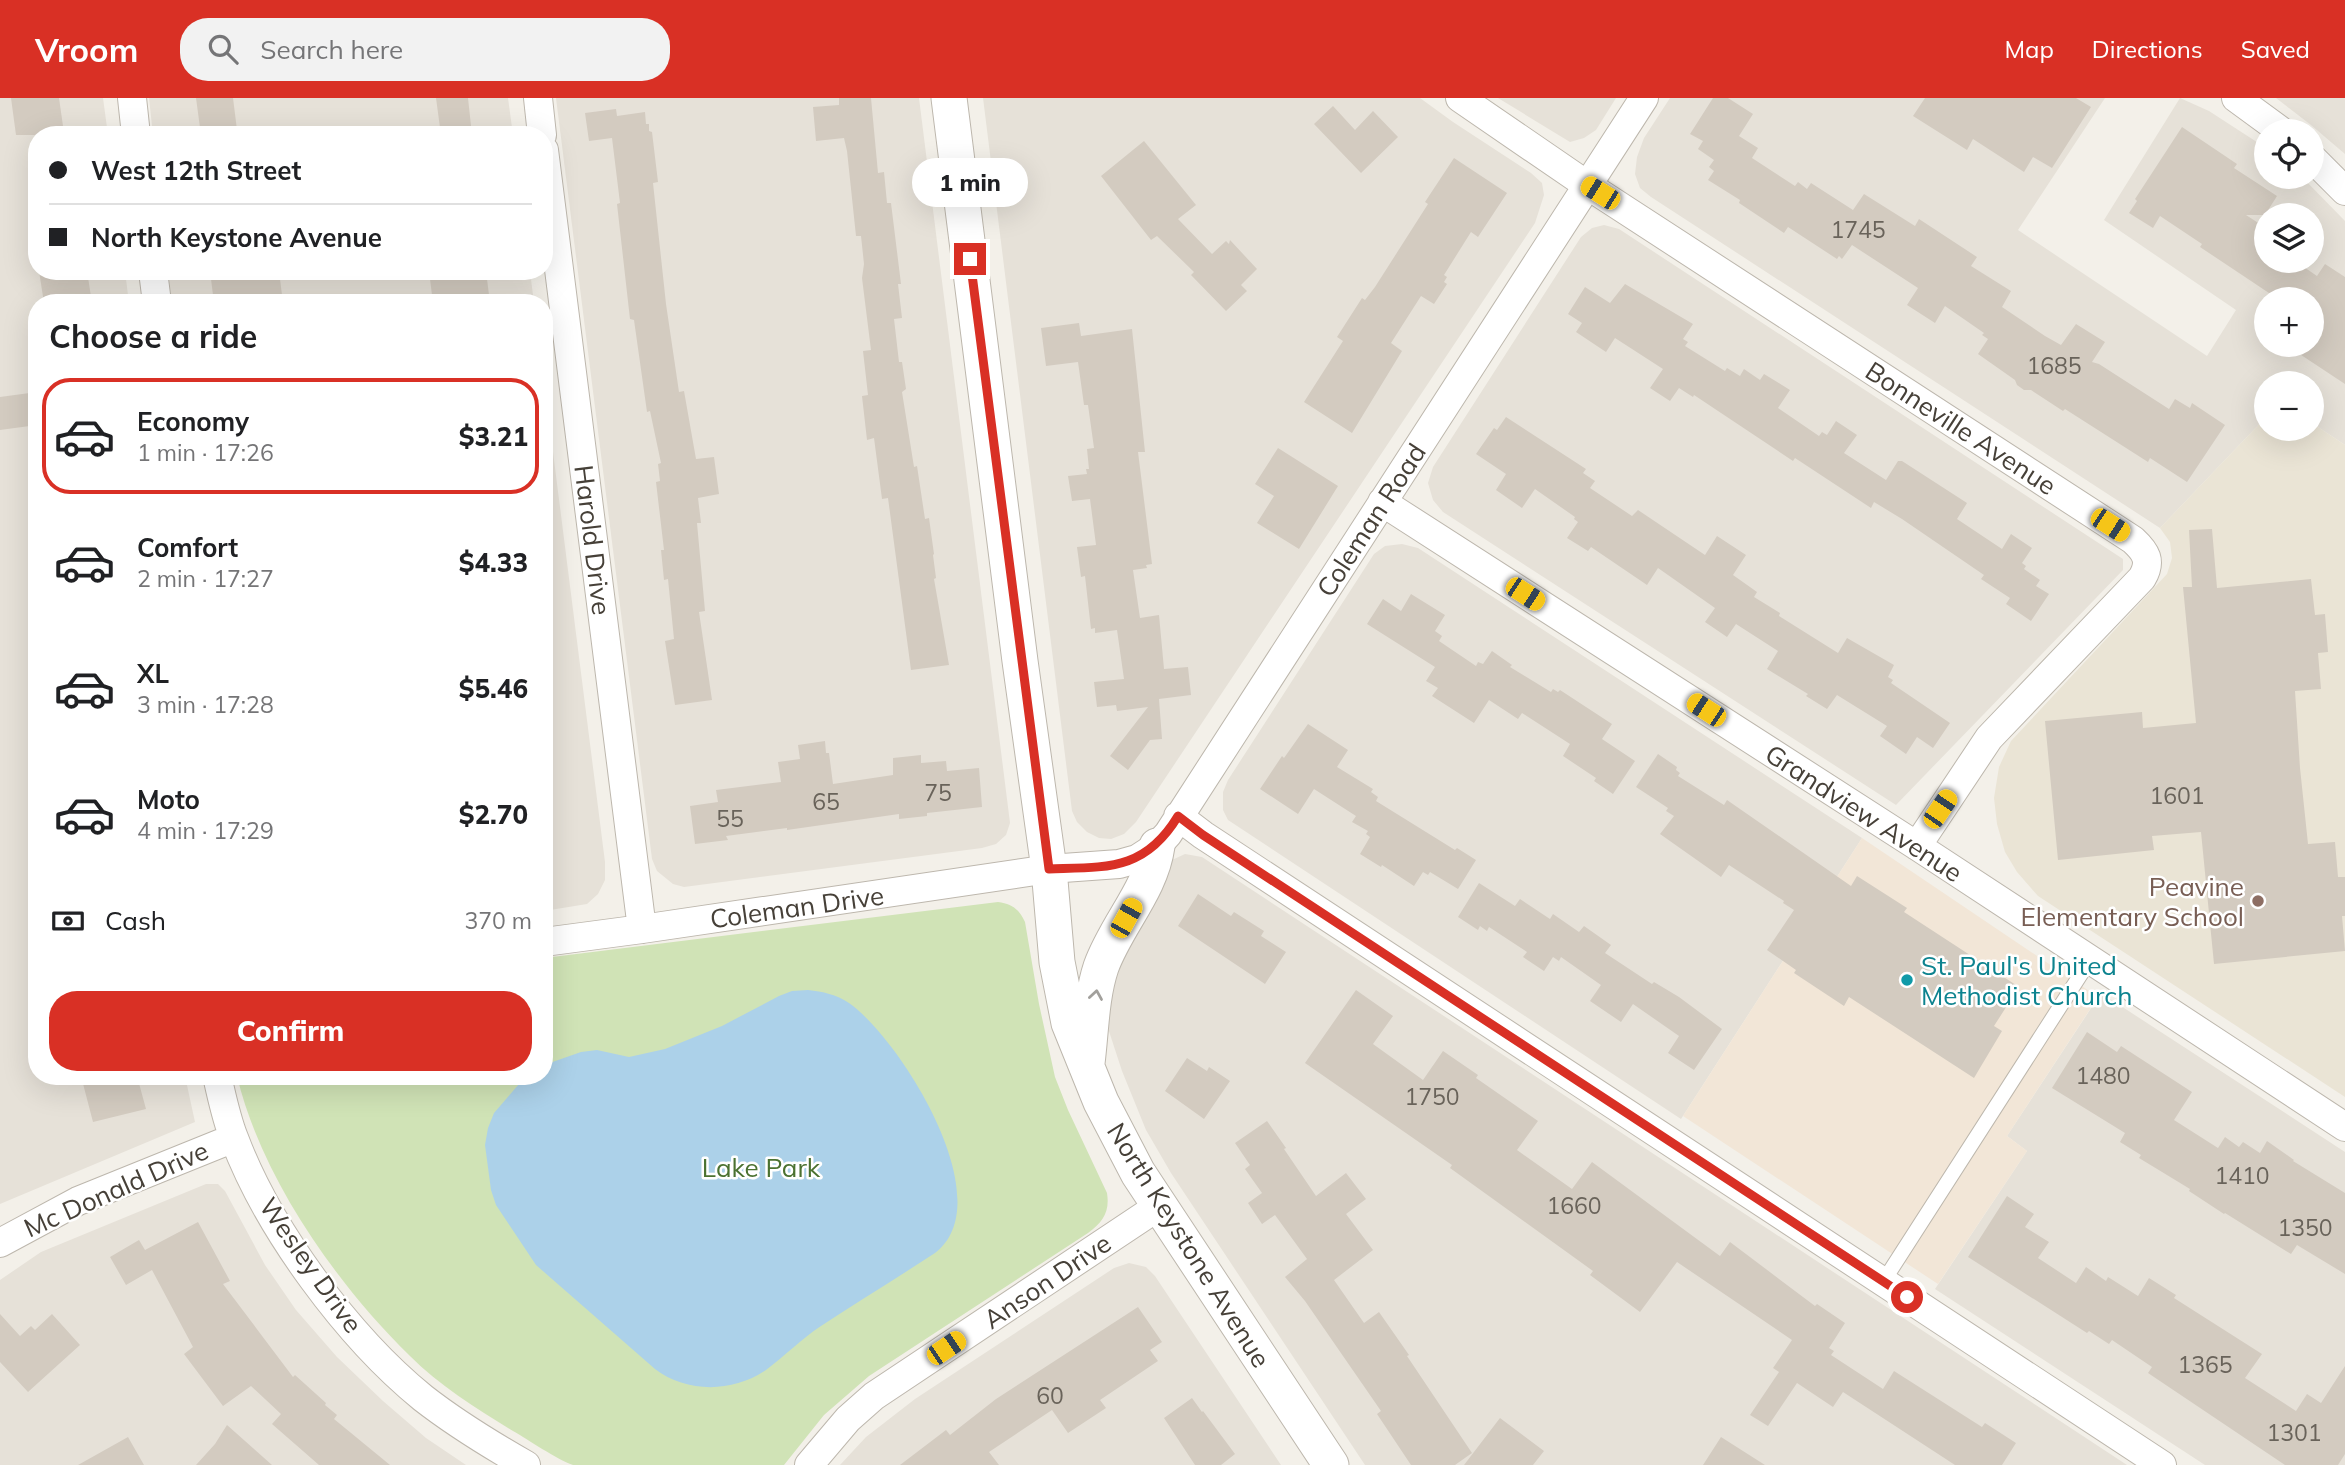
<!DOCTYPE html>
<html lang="en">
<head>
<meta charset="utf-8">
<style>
	:root { --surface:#fff; --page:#f2f2f2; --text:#202124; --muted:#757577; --line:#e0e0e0; --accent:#d93025 }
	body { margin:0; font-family:Mulish,sans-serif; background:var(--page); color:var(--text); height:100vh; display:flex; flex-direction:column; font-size:26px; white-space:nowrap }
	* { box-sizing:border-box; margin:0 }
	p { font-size:23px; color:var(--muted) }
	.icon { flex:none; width:38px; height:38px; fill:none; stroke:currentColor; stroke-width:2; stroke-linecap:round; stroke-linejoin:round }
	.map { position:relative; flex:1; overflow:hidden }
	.drawer { position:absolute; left:28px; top:196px; width:525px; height:791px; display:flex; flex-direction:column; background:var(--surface); border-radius:28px; box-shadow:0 7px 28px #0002 }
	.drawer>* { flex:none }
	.banner { position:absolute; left:28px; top:28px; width:525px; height:154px; border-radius:28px; box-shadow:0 7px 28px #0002; display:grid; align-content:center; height:154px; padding:0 21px; background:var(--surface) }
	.buttons { position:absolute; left:2254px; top:21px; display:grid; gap:14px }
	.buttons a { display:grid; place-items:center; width:70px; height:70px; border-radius:50%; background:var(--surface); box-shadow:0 7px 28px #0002; font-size:35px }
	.end { position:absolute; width:32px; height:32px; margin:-16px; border:9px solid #d93025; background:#fff; box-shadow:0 0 0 4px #fff }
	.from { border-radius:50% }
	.bubble { position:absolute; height:49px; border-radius:24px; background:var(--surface); box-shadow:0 7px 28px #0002; font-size:23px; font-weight:800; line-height:49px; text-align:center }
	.car { position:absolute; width:21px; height:42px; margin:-21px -10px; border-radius:9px; box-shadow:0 0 5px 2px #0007; background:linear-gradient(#f5c518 24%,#345 0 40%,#f5c518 0 76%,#345 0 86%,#f5c518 0) }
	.banner b { display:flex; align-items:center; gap:24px; height:66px; font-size:26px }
	.banner b+b { border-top:2px solid var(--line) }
	.banner i { width:18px; height:18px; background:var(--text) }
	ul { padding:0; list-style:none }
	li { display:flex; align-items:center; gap:21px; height:116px; margin:0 14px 10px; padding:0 7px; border:4px solid transparent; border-radius:28px }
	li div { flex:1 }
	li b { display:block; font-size:26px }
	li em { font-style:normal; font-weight:800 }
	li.active { border-color:var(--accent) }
	li>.icon { width:63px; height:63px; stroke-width:1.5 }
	h2 { padding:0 21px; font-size:32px; line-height:84px }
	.pay { display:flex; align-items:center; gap:18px; height:77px; padding:0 21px; font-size:26px }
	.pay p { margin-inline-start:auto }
	.button { display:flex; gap:14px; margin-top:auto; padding:14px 21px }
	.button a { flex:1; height:80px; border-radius:28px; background:var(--accent); color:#fff; font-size:28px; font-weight:800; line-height:80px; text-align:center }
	header { display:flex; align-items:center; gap:42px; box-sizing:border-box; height:98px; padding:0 35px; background:var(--accent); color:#fff }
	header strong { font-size:33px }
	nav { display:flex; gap:38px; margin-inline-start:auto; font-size:24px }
	.search { width:490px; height:63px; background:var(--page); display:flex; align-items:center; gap:18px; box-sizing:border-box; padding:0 24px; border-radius:28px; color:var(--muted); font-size:26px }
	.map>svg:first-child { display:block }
	.residential { fill:#e6e1d8; fill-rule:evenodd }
	.commercial { fill:#f2e6d7 }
	.education { fill:#eae4d5 }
	.green { fill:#d0e3b6 }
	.water { fill:#acd1e9 }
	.building { fill:#d3cbc0 }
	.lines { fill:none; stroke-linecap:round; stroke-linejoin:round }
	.service-casing { stroke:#bdb7ad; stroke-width:16 }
	.minor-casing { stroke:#bdb7ad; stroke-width:30 }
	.tertiary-casing { stroke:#bdb7ad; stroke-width:37 }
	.service { stroke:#fff; stroke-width:14 }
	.minor { stroke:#fff; stroke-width:28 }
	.tertiary { stroke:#fff; stroke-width:35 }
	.oneway { stroke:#a2a09c }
	.route { stroke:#d93025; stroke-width:9 }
	.education-dot { fill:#8d6e63; stroke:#fff; stroke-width:2.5 }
	.culture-dot { fill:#0f9aa8; stroke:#fff; stroke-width:2.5 }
	.labels { text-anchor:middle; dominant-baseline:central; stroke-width:5; stroke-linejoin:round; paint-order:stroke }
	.number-label { font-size:23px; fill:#69635a }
	.street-label { font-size:26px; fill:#464038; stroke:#fff }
	.education-label { font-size:26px; fill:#785e54; stroke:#fff; text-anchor:end }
	.culture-label { font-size:26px; fill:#0d838f; stroke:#fff; text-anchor:start }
	.park-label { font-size:26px; fill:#4b7231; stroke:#fff }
</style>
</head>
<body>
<header>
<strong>Vroom</strong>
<div class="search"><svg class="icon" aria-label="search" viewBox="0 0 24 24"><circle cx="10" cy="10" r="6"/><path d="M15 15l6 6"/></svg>Search here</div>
<nav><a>Map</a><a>Directions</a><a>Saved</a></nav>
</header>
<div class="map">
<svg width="2345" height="1367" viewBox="0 0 2345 1367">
	<rect width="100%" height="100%" fill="#f3f0e9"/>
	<path class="residential" d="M0,0h103l5,37h-71v136h88l4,32h-92v773h148l10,46 -195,82z
		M149,0h359l5,37h-360z
		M556,0h363l91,725 -4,12 -10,9 -14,4 -298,39 -11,-3 -16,-13 -5,-12z
		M983,0h437l33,24 78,51 11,10 2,12 -9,28 -399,599 -12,12 -13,5 -12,-1 -12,-6 -10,-10 -5,-11z
		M1498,0h118l-20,32 -12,8 -14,4z
		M1670,0h435l-87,132 189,126 29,-46 -132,-90 76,-122 29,13 57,37v29h36l43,44v224l-33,-22v-40h-46v34l-106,111 -509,-331 -11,-9 -5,-14 2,-17 7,-19zM2266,117h46v46h-46zM2266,201h46v46h-46z
		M2276,0h69v56l-34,-29z
		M1604,127l15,4 504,330v11l-227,235 -453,-293 -10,-12 -5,-17 5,-16 148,-230 11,-9z
		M168,173h362l4,32h-362z
		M544,283l61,481v18l-7,14 -11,10 -43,7z
		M1402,446l16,4 444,290 -181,281 -453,-299 -5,-10v-18l5,-12 146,-226 11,-8z
		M1185,756l17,3 925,608h-762l-194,-292 -25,-43 -24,-59 -17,-52 16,-80 51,-79z
		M2101,895l244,159v313h-140l-270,-176 92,-138 -20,-15z
		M206,1086h12l7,7 40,74 31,45 41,47 46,44 43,37 40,27h-466v-185l41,-28z
		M1129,1165l17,4 9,9 126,189h-441l26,-28 49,-38 199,-131z"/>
	<path class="commercial" d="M1862,740l236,159 -91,139 20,15 -89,133 -255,-168z"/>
	<path class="education" d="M2266,319v12h46v-6l33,22v652l-307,-201 -21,-24 -12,-20 -8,-28 -3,-26 5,-31 12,-26 156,-167 5,-16 -2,-16 -10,-14z"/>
	<path class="green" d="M998,804c14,2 21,7 27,20l14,82 16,73 13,33 39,83c3,19 -4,29 -19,40l-219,143 -45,39 -40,50c-53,0 -106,0 -158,0 -15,0 -40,0 -53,0 -17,-6 -44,-25 -60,-34 -36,-22 -73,-45 -103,-75 -73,-71 -149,-179 -173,-280h307v-118z"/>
	<path class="water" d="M808,892c15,2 28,4 41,13 51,36 154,198 86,250 -38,25 -76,48 -114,73 -20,13 -36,30 -55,44 -33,23 -80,23 -111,-1l-119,-104 -40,-60 -5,-15 -6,-45 3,-17 6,-15 32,-37h18v-11l37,-13 16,-2 32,7 36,-8 57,-23 57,-30 13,-5z"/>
	<path class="building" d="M11,0h48l4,28 -3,1 1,8h-45z
		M196,0h37l4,32 -36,5z
		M436,0h32l4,37h-31z
		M839,0h32l7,75 6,-1 3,31h4l10,81h-3l4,34 -8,1 5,43h3l4,27 -4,3 12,75 3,-1 8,53 4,-1 5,36 -1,1 3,23 -2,1 15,86 -38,5 -23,-172 -6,1 -8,-61 -7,2 -5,-44 6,-1 -5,-44 8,-1 -9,-72 2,-14 -3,-28h-5l-9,-85 -3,-13 -28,3 -3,-34 26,-2z
		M1713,0h15l25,16 -14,22 19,12 -6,10 43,28 3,-4 9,7 4,-6 42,27 11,-16 51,32 4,-7 58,38 -6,9 40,25 -9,16 43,29 16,9 15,-21 29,18 -13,20 7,2 70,45 6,-10 15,9 2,-5 33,22 -38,57 -37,-24 -2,4 -83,-53 -2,2 -32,-21h-7l-7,-5 -2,-5 -37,-26 10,-15 -6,-4 2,-2 -39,-27 -10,17 -28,-18 11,-17 -66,-43 -10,14 -3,-3 -2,3 -49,-32 -4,6 -45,-30 1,-3 -32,-20 6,-9 -5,-4 5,-7 -16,-11 5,-8 -13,-7z
		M1925,0h151l15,9 -39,61 -19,-11 -9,15 -51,-33 -6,11 -54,-34z
		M1333,8l22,24 18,-19 25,26 -37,36 -47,-49z
		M616,11l1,7 28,-4 1,12h3v7l3,1 6,50 -5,1 13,121 13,88 5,-1 12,68 18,-2 5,37 -21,4 3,25h-4l8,88 -6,1 13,88 -37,5 -10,-64 9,-2 -6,-60 -4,1 -3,-30h3l-8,-68 4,-1 -2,-17 3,-1 -11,-52 -3,1 -13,-92 -4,-1 -13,-115 3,-1 -8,-65 -23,3 -4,-28z
		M2182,29l55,37 -3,4 43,28 -12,19h-19l20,13v33h29l22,15 8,-12 20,13v107l-59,-39h26v-46h-34l-78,-52 2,-3 -42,-28 -7,12 -24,-15 8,-12 -2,-2 2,-3z
		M1144,43l52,64 -18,14 34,35 14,-13 3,3 1,-4 27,29 -16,16 6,6 -21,20 -35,-36 3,-3 -37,-36 -6,4 -50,-64z
		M1454,60l53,35 -29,44 -7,-5 -27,43 3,2 -3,5 3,2 -13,20 -13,-8 -30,47 11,8 -50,82 -48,-31 39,-61 -6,-4 25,-39 3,2 10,-13 53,-83 -3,-2z
		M39,173h48l5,32h-48z
		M210,173h69l4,32h-69z
		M429,173h57l4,32h-57z
		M1625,186l68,40 -10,15 5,3 -3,4 40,25 2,-3 13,8 4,-7 16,11 4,-6 26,16 -12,18 41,28 3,-4 5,3 9,-14 21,14 -13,18 42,27 12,-19h4l65,42 -10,16 45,30 9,-15 21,14 -10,15 4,3 -2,3 16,11 -4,6 13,8 -18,27 -25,-17 4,-6 -29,-19 3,-4 -82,-56 -28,-17 -3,6 -76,-50 -2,3 -99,-66 -1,2 -14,-9 -9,13 -20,-13 13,-19 -48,-31 -9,14 -30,-20 6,-9 -14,-9 17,-27 25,16z
		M1079,225l2,13 51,-7 13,123h-7l14,112 -6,1 1,3 -14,2 7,48 19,-3 5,54 24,-2 3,28 -32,4 3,40 -12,1 -22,30 -18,-14 38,-49 -31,4 -1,-6 -19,2 -3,-25 30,-3 -7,-49 -22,3v-5l-4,1 -6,-53 -4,1 -4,-30 19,-2 -6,-46 -18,2 -4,-25 19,-2 -1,-5h3l-2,-20 7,-1 -6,-43h-4l-6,-43 -32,4 -5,-38z
		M37,294v33l-37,5v-33z
		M1506,319l80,52 -3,4 12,8 -5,7 42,28 6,-6 67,45 12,-19 29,19 -13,20 24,17 -3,5 26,16 -1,3 59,37 9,-15 47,27 -6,12 5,3 -2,3 59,40 -17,25 -16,-11 -11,17 -26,-18 7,-10 -50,-31 -10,14 -21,-13 2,-2 -41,-25 11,-18 -42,-27 -9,13 -22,-15 10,-14 -57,-40 -11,17 -56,-38 -3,4 -21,-13 11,-16 -4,-3 1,-2 -40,-28 -13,19 -26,-18 10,-16 -30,-20 18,-26 3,2z
		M1278,350l60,38 -39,63 -42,-26 17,-27 -19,-12z
		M2212,431l5,59 94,-9 4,36 10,-1 3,38 -10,1 3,36 -26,2 5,77 8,76 27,-2 3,35h7v39h-3l3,35 -131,13 -13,-132 -49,4 2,14 -96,10 -13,-139 97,-9 1,16 53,-5 -13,-136h9l-3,-57z
		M1411,496l34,21 -10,16 7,5 -3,5 37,25 2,-4 5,2 9,-13 20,14 -2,2 41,25 2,-3 5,3 2,-2 52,34 -10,15 33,22 -22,33 -19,-13 2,-3 -33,-22 7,-12 -48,-31 -4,6 -29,-19 -15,23 -42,-27 6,-8 -12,-7 9,-14 -68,-43 16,-25 18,12z
		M1308,626l40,26 -11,17 36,22 -2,3 7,5 -2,4 79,49 2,-2 19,12 -18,29 -28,-17 -2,3 -5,-3 -9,14 -32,-21 -1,2 -21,-13 10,-17 -4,-3 2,-3 -16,-9 4,-6 -42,-27 -16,25 -38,-25 22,-33 2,2z
		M825,643l1,12h3l4,31 60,-9v-17l28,-3v8l25,-2 1,10 32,-3 3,39 -55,6v3l-28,3v-5l-112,16v-2l-61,8 2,4 -33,4 -5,-38 28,-4 -2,-12 65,-8 -3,-20 22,-3 -2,-14z
		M1658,656l19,13 -1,3 4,3 -2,3 46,29 3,-5 124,86 6,-10 50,32 -3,4 115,75 -25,39 8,5 -28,47 -125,-81 -5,9 -50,-33 2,-3 -29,-20 27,-40 -11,-7 1,-2 -55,-36 -8,12 -61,-43 14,-18 -8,-5 2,-3 -32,-21z
		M1479,785l36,23 5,-7 30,20 3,-5 26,18 5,-6 27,19 -6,8 47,31 2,-2 25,15 43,32 -28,41 -26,-17 11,-17 -46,-32 -12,18 -31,-21 11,-16 -40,-28 -2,4 -6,-4 -9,14 -21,-14 4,-5 -38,-25 -2,4 -7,-5 -2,4 -20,-13z
		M1198,796l33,22 3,-4 30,19 -3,5 25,16 -21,32 -87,-58z
		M1356,892l37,26 -20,28 50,36 20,-29 35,24 -2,3 62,43 -21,29 55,39 20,-27 128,94 10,-14 85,64 2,-2 28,19 -16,25 5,3 -3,4 52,34 11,-18 88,56 3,-4 31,20 -14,22h-47l-112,-73 -10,15 -36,-24 -29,43 -18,-11 29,-43 -6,-4 19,-28 -115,-78 -37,50 -50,-37 3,-4 -143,-103 2,-3 -147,-102z
		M2087,934l30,20 4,-6 71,46 -18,28 44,28 7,-11 14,10 4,-5 17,11 7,-12 27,19 -1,1 52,32v81l-48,-29 -6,9 -66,-41 -1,1 -35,-23 1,-2 -51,-31 2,-3 -21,-13 5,-9 -73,-45z
		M1187,960l20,13 2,-4 21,14 -26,38 -39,-28z
		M81,978h56l9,33 -53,13z
		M1267,1023l19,27 -2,1 32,47 30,-23 20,26 -20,15 27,36 -39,30 30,43 15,-11 30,43 -2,1 65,97 -17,12h-44l-34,-51 4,-3 -76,-110 -20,-24 22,-18 -32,-44 -13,9 -14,-21 14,-10 -17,-24 5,-4 -15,-22z
		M2007,1098l27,18 -9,13 24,15 -11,16 38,25 10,-16 20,14 2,-4 30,19 11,-18 27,17 -2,3 88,56 -17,24 51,33 11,-17 14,9 24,-37v88l-7,11h-53l-137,-92 4,-6 -40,-27 -3,4 -20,-13 -2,2 -119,-76z
		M198,1124l32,59 -7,3 70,93 2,-2 31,28 -1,2 12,10 -3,4 56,46h-71l-47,-41 9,-10 -30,-28 -28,20 -39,-52 9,-7 -41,-77 -26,15 -16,-28 29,-17 6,10z
		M1138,1209l24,35 -12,8 8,11 -58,39 6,8 -38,25 -16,-23 -63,42 10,13h-99l46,-35 4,5 46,-36z
		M0,1216l20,22 11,-10 4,4 17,-16 28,31 -52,47 -28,-30z
		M1192,1300l10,14 1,-1 32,43 -14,11h-26l-31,-47z
		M1500,1320l44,33 -11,14h-69z
		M227,1327l45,40h-76l19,-21z
		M128,1339l16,28h-66z
		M1721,1339l44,28h-62z"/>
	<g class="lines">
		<g class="service-casing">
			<path id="service" d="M1883,1184l207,-322"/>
		</g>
		<g class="minor-casing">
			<path id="minor" d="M132,0l4,37
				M538,0l4,37
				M1460,0l127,87 546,355c13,12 19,21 9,38l-153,160 -72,108
				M2236,0l45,33
				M544,52l98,779
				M2312,60l33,33
				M153,173l4,32
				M1382,404l535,344 428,281
				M1178,718l25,19 959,630
				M544,844l98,-13 407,-60 70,-5 18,-5 20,-13 11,-12 476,-736
				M217,978c5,21 9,42 17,62 34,91 114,199 189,260 32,25 68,47 103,67
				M0,1145l78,-42 156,-63
				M809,1367l39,-46 26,-23 285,-190"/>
		</g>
		<g class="tertiary-casing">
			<path id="tertiary" d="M949,0l71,563 29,208 8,93 12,61 32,79 37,71 193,292
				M1087,965c4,-31 4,-66 14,-96 15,-42 50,-77 56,-121"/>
		</g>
		<use href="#service" class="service"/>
		<use href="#minor" class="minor"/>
		<use href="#tertiary" class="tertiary"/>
	</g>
	<defs><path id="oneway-chevron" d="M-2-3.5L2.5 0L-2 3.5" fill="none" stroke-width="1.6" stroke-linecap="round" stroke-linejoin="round" transform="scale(1.75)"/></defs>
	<use class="oneway" href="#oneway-chevron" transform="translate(1096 897) rotate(-81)"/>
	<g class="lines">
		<path class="route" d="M970,161l79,610c58,-2 96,2 129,-53l25,19 704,462"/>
	</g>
	<circle class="education-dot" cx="2258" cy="803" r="7"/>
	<circle class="culture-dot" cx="1907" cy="882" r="7"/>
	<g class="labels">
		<g class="number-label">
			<text x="1858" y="131">1745</text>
			<text x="2054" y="267">1685</text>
			<text x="938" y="694">75</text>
			<text x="2177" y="697">1601</text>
			<text x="826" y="703">65</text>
			<text x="730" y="720">55</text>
			<text x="2103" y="977">1480</text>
			<text x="1432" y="998">1750</text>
			<text x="2242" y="1077">1410</text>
			<text x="1574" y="1107">1660</text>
			<text x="2305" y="1129">1350</text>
			<text x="2205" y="1266">1365</text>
			<text x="1050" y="1297">60</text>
			<text x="2294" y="1334">1301</text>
		</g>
		<g class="street-label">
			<text transform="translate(1961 330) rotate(33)">Bonneville Avenue</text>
			<text transform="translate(1371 422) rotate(-57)">Coleman Road</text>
			<text transform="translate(593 442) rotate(83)">Harold Drive</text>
			<text transform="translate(1864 715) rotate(33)">Grandview Avenue</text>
			<text transform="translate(797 809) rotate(-8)">Coleman Drive</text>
			<text transform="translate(116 1091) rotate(-24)">Mc Donald Drive</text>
			<text transform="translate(1189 1147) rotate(58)">North Keystone Avenue</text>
			<text transform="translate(311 1167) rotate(55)">Wesley Drive</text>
			<text transform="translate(1047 1183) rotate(-34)">Anson Drive</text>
		</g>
		<g class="education-label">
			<text x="2244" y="788">Peavine<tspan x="2244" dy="30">Elementary School</tspan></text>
		</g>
		<g class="culture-label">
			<text x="1921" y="867">St. Paul's United<tspan x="1921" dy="30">Methodist Church</tspan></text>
		</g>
		<g class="park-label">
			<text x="761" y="1069">Lake Park</text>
		</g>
	</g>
</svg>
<div class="buttons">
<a><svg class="icon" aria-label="locate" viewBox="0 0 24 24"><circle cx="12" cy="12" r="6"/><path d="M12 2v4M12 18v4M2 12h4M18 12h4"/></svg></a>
<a><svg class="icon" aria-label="layers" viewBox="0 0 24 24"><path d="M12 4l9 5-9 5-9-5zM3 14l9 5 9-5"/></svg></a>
<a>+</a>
<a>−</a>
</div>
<i class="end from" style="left:1907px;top:1199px"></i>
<i class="end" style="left:970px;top:161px"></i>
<div class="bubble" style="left:912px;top:60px;width:116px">1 min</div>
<i class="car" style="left:1600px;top:95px;rotate:302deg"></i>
<i class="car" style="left:2110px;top:427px;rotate:123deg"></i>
<i class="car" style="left:1525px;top:496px;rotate:123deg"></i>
<i class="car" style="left:1706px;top:612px;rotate:303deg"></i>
<i class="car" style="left:1940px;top:711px;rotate:34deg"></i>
<i class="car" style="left:1126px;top:820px;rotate:29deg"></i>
<i class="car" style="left:946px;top:1250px;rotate:56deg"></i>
<div class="banner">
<b><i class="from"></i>West 12th Street</b>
<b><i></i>North Keystone Avenue</b>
</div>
<section class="drawer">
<h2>Choose a ride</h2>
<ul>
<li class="active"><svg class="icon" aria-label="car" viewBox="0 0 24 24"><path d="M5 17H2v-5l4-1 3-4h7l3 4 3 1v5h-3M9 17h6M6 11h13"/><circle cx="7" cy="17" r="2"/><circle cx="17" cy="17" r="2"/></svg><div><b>Economy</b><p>1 min · 17:26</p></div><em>$3.21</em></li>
<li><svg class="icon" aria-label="car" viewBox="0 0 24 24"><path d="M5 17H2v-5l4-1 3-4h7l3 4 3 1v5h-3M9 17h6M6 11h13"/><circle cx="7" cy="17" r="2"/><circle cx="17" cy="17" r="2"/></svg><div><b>Comfort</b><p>2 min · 17:27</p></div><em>$4.33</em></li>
<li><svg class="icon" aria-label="car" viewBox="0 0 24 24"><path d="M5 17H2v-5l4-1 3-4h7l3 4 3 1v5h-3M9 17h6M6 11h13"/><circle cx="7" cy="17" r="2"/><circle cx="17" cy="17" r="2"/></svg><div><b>XL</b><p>3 min · 17:28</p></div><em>$5.46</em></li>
<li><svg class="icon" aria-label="car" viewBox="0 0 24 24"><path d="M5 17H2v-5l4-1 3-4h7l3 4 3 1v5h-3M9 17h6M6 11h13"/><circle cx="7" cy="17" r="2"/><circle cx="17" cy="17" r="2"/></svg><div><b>Moto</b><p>4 min · 17:29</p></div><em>$2.70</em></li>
</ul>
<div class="pay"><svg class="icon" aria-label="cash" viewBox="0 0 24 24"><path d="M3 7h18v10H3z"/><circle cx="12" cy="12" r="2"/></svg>Cash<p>370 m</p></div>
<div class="button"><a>Confirm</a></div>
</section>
</div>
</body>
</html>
